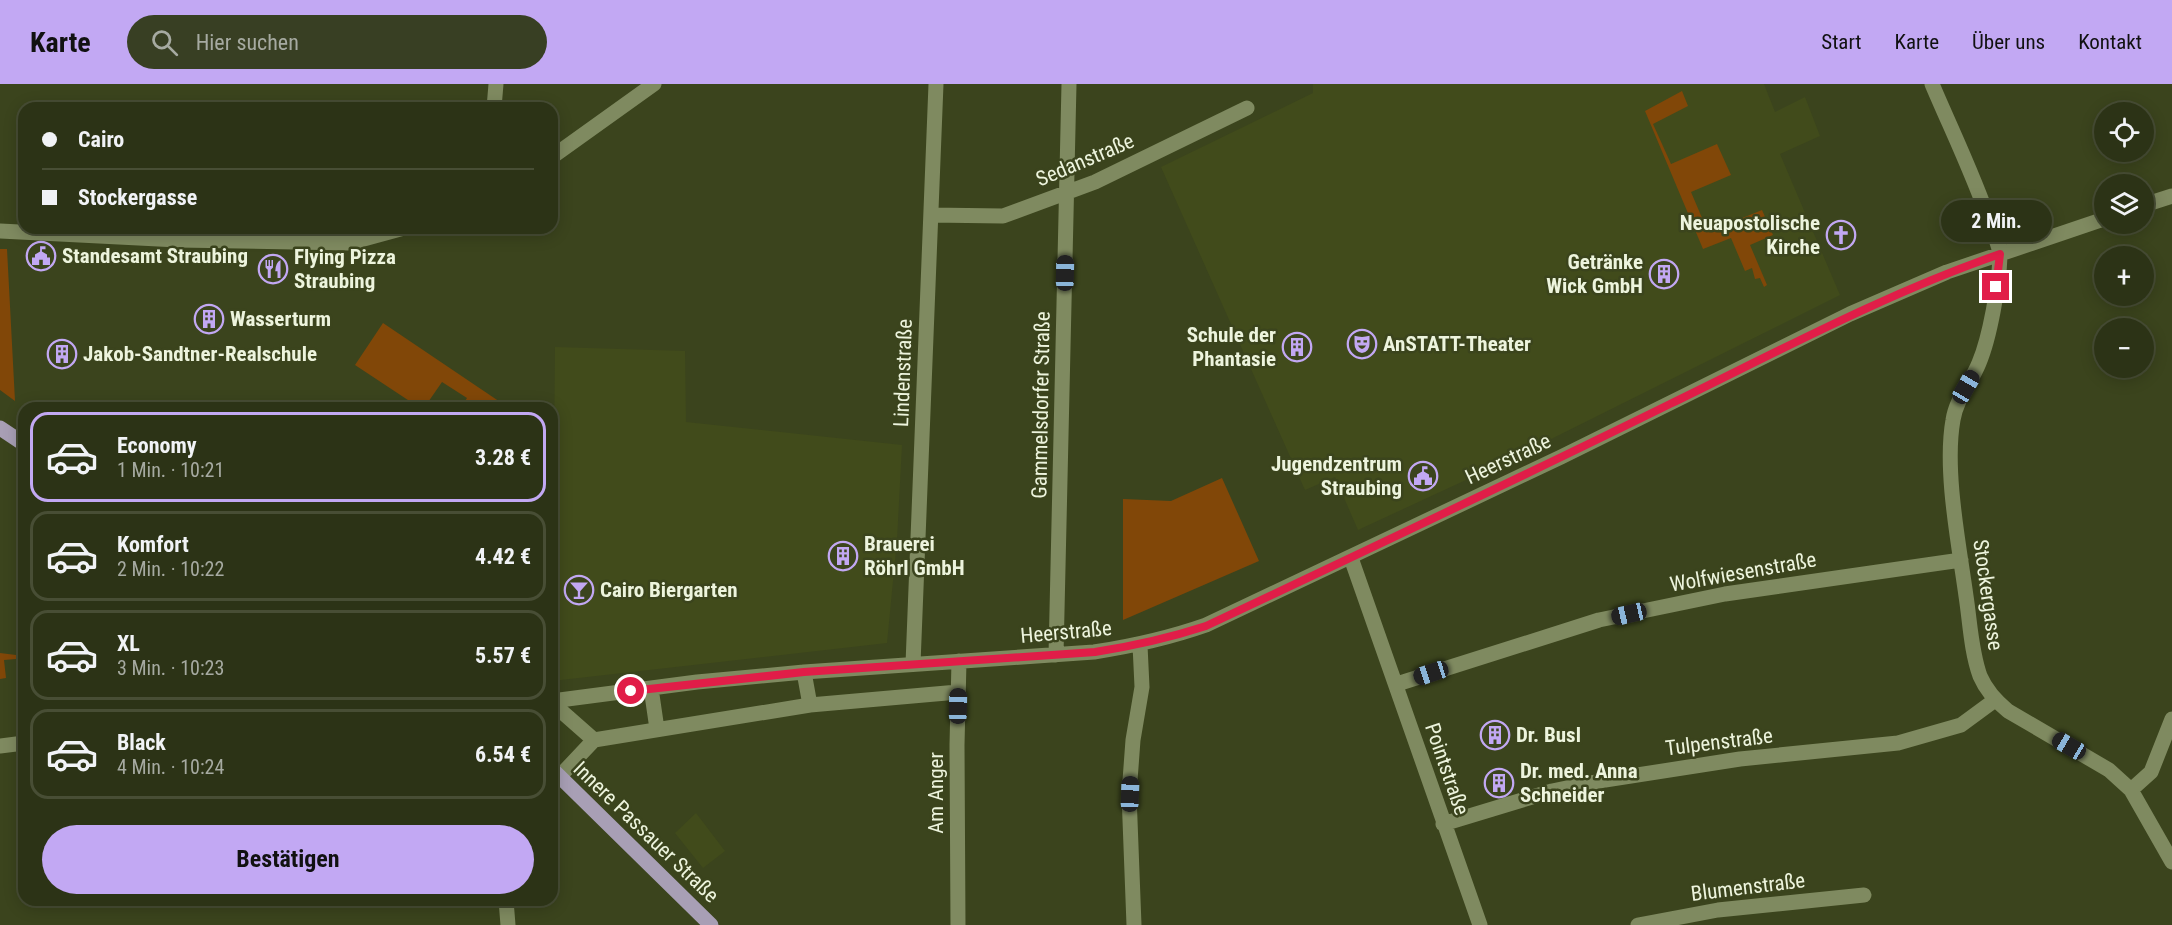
<!DOCTYPE html>
<html lang="de">
<head>
<meta charset="utf-8">
<style>
	:root { --surface:#2c3316; --page:#383f23; --text:#f1f3f6; --muted:#a6aaa1; --line:#484e35; --accent:#c2a8f3 }
	body { margin:0; font-family:"Roboto Condensed",sans-serif; background:var(--page); color:var(--text); height:100vh; display:flex; flex-direction:column; font-size:22px; white-space:nowrap }
	* { box-sizing:border-box; margin:0 }
	p { font-size:20px; color:var(--muted) }
	.icon { flex:none; width:33px; height:33px; fill:none; stroke:currentColor; stroke-width:2; stroke-linecap:round; stroke-linejoin:round }
	.map { position:relative; flex:1; overflow:hidden }
	.sheet { position:absolute; left:18px; top:318px; width:540px; height:504px; display:flex; flex-direction:column; background:var(--surface); border-radius:18px; box-shadow:0 3px 15px #0003,0 0 0 2px var(--line) }
	.sheet>* { flex:none }
	.banner { position:absolute; left:18px; top:18px; width:540px; height:132px; border-radius:18px; box-shadow:0 3px 15px #0003,0 0 0 2px var(--line); display:grid; align-content:center; height:132px; padding:0 24px; background:var(--surface) }
	.controls { position:absolute; left:2094px; top:18px; display:grid; gap:12px }
	.controls a { display:grid; place-items:center; width:60px; height:60px; border-radius:50%; background:var(--surface); box-shadow:0 3px 15px #0003,0 0 0 2px var(--line); font-size:30px }
	.end { position:absolute; width:27px; height:27px; margin:-14px; border:8px solid #e11d48; background:#fff; box-shadow:0 0 0 3px #fff }
	.from { border-radius:50% }
	.bubble { position:absolute; height:42px; border-radius:21px; background:var(--surface); box-shadow:0 3px 15px #0003,0 0 0 2px var(--line); font-size:20px; font-weight:700; line-height:42px; text-align:center }
	.car { position:absolute; width:18px; height:36px; margin:-18px -9px; border-radius:8px; box-shadow:0 0 4px 2px #0007; background:linear-gradient(#222 24%,#8ab4d8 0 40%,#222 0 76%,#8ab4d8 0 86%,#222 0) }
	.banner b { display:flex; align-items:center; gap:21px; height:57px; font-size:22px }
	.banner b+b { border-top:2px solid var(--line) }
	.banner i { width:15px; height:15px; background:var(--text) }
	ul { padding:10px 0 0; list-style:none }
	li { display:flex; align-items:center; gap:18px; height:90px; margin:0 12px 9px; padding:0 12px; border:3px solid var(--line); border-radius:18px }
	li div { flex:1 }
	li b { display:block; font-size:22px }
	li em { font-style:normal; font-weight:700 }
	li.on { border-color:var(--accent) }
	li>.icon { width:54px; height:54px; stroke-width:1.5 }
	.button { display:flex; gap:12px; margin-top:auto; padding:12px 24px }
	.button a { flex:1; height:69px; border-radius:36px; background:var(--accent); color:#111; font-size:24px; font-weight:700; line-height:69px; text-align:center }
	header { display:flex; align-items:center; gap:36px; box-sizing:border-box; height:84px; padding:0 30px; background:var(--accent); color:#111 }
	header strong { font-size:28px }
	nav { display:flex; gap:33px; margin-inline-start:auto; font-size:21px }
	.search { width:420px; height:54px; background:var(--page); display:flex; align-items:center; gap:15px; box-sizing:border-box; padding:0 21px; border-radius:33px; color:var(--muted); font-size:22px }
	.map>svg:first-child { display:block }
	.built { fill:#414b1b }
	.green { fill:#814708 }
	.lines { fill:none; stroke-linecap:round; stroke-linejoin:round }
	.minor { stroke:#7f8a60; stroke-width:15 }
	.major { stroke:#a89fb5; stroke-width:15 }
	.route { stroke:#e11d48; stroke-width:8 }
	.labels { text-anchor:middle; dominant-baseline:central; stroke-width:5; stroke-linejoin:round; paint-order:stroke }
	.street-label { font-size:21px; fill:#edf4dd; stroke:#3b441d }
	.poi-label { font-size:21px; font-weight:bold; fill:#edf4dd; stroke:#3b441d; text-anchor:start }
</style>
</head>
<body>
<header>
<strong>Karte</strong>
<div class="search"><svg class="icon" aria-label="search" viewBox="0 0 24 24"><circle cx="10" cy="10" r="6"/><path d="M15 15l6 6"/></svg>Hier suchen</div>
<nav><a>Start</a><a>Karte</a><a>Über uns</a><a>Kontakt</a></nav>
</header>
<div class="map">
<svg width="2172" height="841" viewBox="0 0 2172 841">
	<rect width="100%" height="100%" fill="#3b441d"/>
	<path class="built" d="M1313,0h451l11,28 30,-15 15,39 -40,18 60,141 -331,165 -151,70 -23,-53 -30,13 -144,-323 152,-74z
		M555,263l130,4 1,71 216,23 -5,95 -10,103 -335,38z
		M696,729l29,38 -22,17 -28,-35z"/>
	<path class="green" d="M1682,7l6,15 -35,18 18,40 46,-20 14,31 -40,17 17,40 54,-22 11,25 -23,10 17,40 -3,2 -4,-9 -5,1 -3,-11 -7,3 -14,-33 -28,11 -58,-138z
		M0,165h7l8,152 -15,-11z
		M383,239l126,85h-48l6,-10 -25,-16 -18,26h-4l-65,-43z
		M1222,394l37,83 -136,59v-121l48,2z
		M0,569l16,2v4l-12,1 2,18 -6,1z"/>
	<g class="lines">
		<path class="minor" d="M1932,0c20,47 43,94 59,142 3,9 9,21 9,30 -1,29 -10,81 -21,107 -8,20 -23,36 -26,57 -9,50 6,125 13,176 4,26 5,55 14,80 6,14 17,26 28,35l101,59 22,20 41,72
			M494,24l2,-24
			M552,73l102,-73
			M2144,121l28,-9
			M931,131l72,1 92,-34 152,-74
			M0,147l178,9 171,3 55,-15
			M1351,474l129,367
			M1056,571l13,-571
			M913,580l23,-580
			M804,588l6,33
			M1397,600l202,-64 126,-26 236,-34
			M651,604l6,41
			M552,617l145,-19 107,-10 290,-20c39,-6 75,-14 112,-27l355,-168 289,-143 97,-42 157,-53
			M552,619l42,37
			M0,662l24,-3
			M560,692l34,-36 216,-35 148,-13
			M2131,706l20,-18 21,-53
			M1443,740l109,-33 53,-11 135,-21 158,-16 63,-18 34,-25
			M506,816l2,25
			M958,841l-1,-180 2,-84
			M1134,841l-5,-131 4,-54 9,-53 -2,-42
			M1638,841l80,-15 146,-15"/>
		<path class="major" d="M0,344l24,16
			M552,685l159,156"/>
	</g>
	<g class="lines">
		<path class="route" d="M631,607l173,-19 291,-20c38,-6 74,-14 111,-26 155,-73 310,-146 464,-222 109,-53 215,-110 330,-150l-4,33"/>
	</g>
	<defs>
		<g id="church-ring" transform="scale(1.5)"><circle r="9.5" fill="#3b441d" stroke="#c2a8f3" stroke-width="1.5"/><path d="M-1.2-6h2.4v3.5h3.3v2.4h-3.3V6h-2.4V-.1h-3.3v-2.4h3.3Z" fill="#c2a8f3"/></g>
		<g id="civic-ring" transform="scale(1.5)"><circle r="9.5" fill="#3b441d" stroke="#c2a8f3" stroke-width="1.5"/><path d="M-.6-6.5H3V-4.5H.6V-3L4-1V1h2V6H-6V1h2V-1L-.6-3ZM-1.2 2.5V6h2.4V2.5Z" fill="#c2a8f3"/></g>
		<g id="restaurant-ring" transform="scale(1.5)"><circle r="9.5" fill="#3b441d" stroke="#c2a8f3" stroke-width="1.5"/><path d="M-5-6h1v4h1v-4h1v4h1v-4h1v5L-1.5 .5V6h-2V.5L-5-1ZM5-6V6H3V1.5H1.5Q1.5-4 5-6Z" fill="#c2a8f3"/></g>
		<g id="building-ring" transform="scale(1.5)"><circle r="9.5" fill="#3b441d" stroke="#c2a8f3" stroke-width="1.5"/><path d="M-4-6H4V6H1V3H-1V6H-4ZM-2.5-4.3h1.7v1.8h-1.7ZM.8-4.3h1.7v1.8H.8ZM-2.5-1h1.7V.8h-1.7ZM.8-1h1.7V.8H.8Z" fill="#c2a8f3"/></g>
		<g id="theatre-ring" transform="scale(1.5)"><circle r="9.5" fill="#3b441d" stroke="#c2a8f3" stroke-width="1.5"/><path d="M-5-5.5Q0-4 5-5.5V0Q5 5 0 6Q-5 5-5 0ZM-3.3-2.5H-1v1.5H-3.3ZM1-2.5H3.3v1.5H1ZM-2.8 1Q0 5.5 2.8 1Z" fill="#c2a8f3"/></g>
		<g id="bar-ring" transform="scale(1.5)"><circle r="9.5" fill="#3b441d" stroke="#c2a8f3" stroke-width="1.5"/><path d="M-6-5H6L.8 .8V4.5H3.5V6h-7V4.5H-.8V.8Z" fill="#c2a8f3"/></g>
	</defs>
	<g fill-rule="evenodd">
		<use href="#church-ring" x="1841" y="151"/>
		<use href="#civic-ring" x="41" y="172"/>
		<use href="#restaurant-ring" x="273" y="185"/>
		<use href="#building-ring" x="1664" y="190"/>
		<use href="#building-ring" x="209" y="235"/>
		<use href="#theatre-ring" x="1362" y="260"/>
		<use href="#building-ring" x="1297" y="263"/>
		<use href="#building-ring" x="62" y="270"/>
		<use href="#civic-ring" x="1423" y="392"/>
		<use href="#building-ring" x="843" y="472"/>
		<use href="#bar-ring" x="579" y="506"/>
		<use href="#building-ring" x="1495" y="651"/>
		<use href="#building-ring" x="1499" y="699"/>
	</g>
	<g class="labels">
		<g class="street-label">
			<text transform="translate(1085 76) rotate(-23)">Sedanstraße</text>
			<text transform="translate(903 289) rotate(-88)">Lindenstraße</text>
			<text transform="translate(1041 321) rotate(-89)">Gammelsdorfer Straße</text>
			<text transform="translate(1508 375) rotate(-25)">Heerstraße</text>
			<text transform="translate(1743 488) rotate(-10)">Wolfwiesenstraße</text>
			<text transform="translate(1988 511) rotate(82)">Stockergasse</text>
			<text transform="translate(1066 548) rotate(-5)">Heerstraße</text>
			<text transform="translate(1719 658) rotate(-7)">Tulpenstraße</text>
			<text transform="translate(1447 685) rotate(71)">Pointstraße</text>
			<text transform="translate(936 709) rotate(-90)">Am Anger</text>
			<text transform="translate(646 748) rotate(44)">Innere Passauer Straße</text>
			<text transform="translate(1748 803) rotate(-7)">Blumenstraße</text>
		</g>
		<g class="poi-label">
			<text x="1820" y="139" text-anchor="end">Neuapostolische<tspan x="1820" dy="24">Kirche</tspan></text>
			<text x="62" y="172">Standesamt Straubing</text>
			<text x="294" y="173">Flying Pizza<tspan x="294" dy="24">Straubing</tspan></text>
			<text x="1643" y="178" text-anchor="end">Getränke<tspan x="1643" dy="24">Wick GmbH</tspan></text>
			<text x="230" y="235">Wasserturm</text>
			<text x="1276" y="251" text-anchor="end">Schule der<tspan x="1276" dy="24">Phantasie</tspan></text>
			<text x="1383" y="260">AnSTATT-Theater</text>
			<text x="83" y="270">Jakob-Sandtner-Realschule</text>
			<text x="1402" y="380" text-anchor="end">Jugendzentrum<tspan x="1402" dy="24">Straubing</tspan></text>
			<text x="864" y="460">Brauerei<tspan x="864" dy="24">Röhrl GmbH</tspan></text>
			<text x="600" y="506">Cairo Biergarten</text>
			<text x="1516" y="651">Dr. Busl</text>
			<text x="1520" y="687">Dr. med. Anna<tspan x="1520" dy="24">Schneider</tspan></text>
		</g>
	</g>
</svg>
<div class="controls">
<a><svg class="icon" aria-label="locate" viewBox="0 0 24 24"><circle cx="12" cy="12" r="6"/><path d="M12 2v4M12 18v4M2 12h4M18 12h4"/></svg></a>
<a><svg class="icon" aria-label="layers" viewBox="0 0 24 24"><path d="M12 4l9 5-9 5-9-5zM3 14l9 5 9-5"/></svg></a>
<a>+</a>
<a>−</a>
</div>
<i class="end from" style="left:631px;top:607px"></i>
<i class="end" style="left:1996px;top:203px"></i>
<div class="bubble" style="left:1941px;top:116px;width:111px">2 Min.</div>
<i class="car" style="left:1065px;top:189px;rotate:1deg"></i>
<i class="car" style="left:1966px;top:303px;rotate:30deg"></i>
<i class="car" style="left:1629px;top:530px;rotate:257deg"></i>
<i class="car" style="left:1431px;top:589px;rotate:252deg"></i>
<i class="car" style="left:958px;top:622px;rotate:1deg"></i>
<i class="car" style="left:2069px;top:662px;rotate:300deg"></i>
<i class="car" style="left:1130px;top:710px;rotate:2deg"></i>
<div class="banner">
<b><i class="from"></i>Cairo</b>
<b><i></i>Stockergasse</b>
</div>
<section class="sheet">
<ul>
<li class="on"><svg class="icon" aria-label="car" viewBox="0 0 24 24"><path d="M5 17H2v-5l4-1 3-4h7l3 4 3 1v5h-3M9 17h6M6 11h13"/><circle cx="7" cy="17" r="2"/><circle cx="17" cy="17" r="2"/></svg><div><b>Economy</b><p>1 Min. · 10:21</p></div><em>3.28 €</em></li>
<li><svg class="icon" aria-label="car" viewBox="0 0 24 24"><path d="M5 17H2v-5l4-1 3-4h7l3 4 3 1v5h-3M9 17h6M6 11h13"/><circle cx="7" cy="17" r="2"/><circle cx="17" cy="17" r="2"/></svg><div><b>Komfort</b><p>2 Min. · 10:22</p></div><em>4.42 €</em></li>
<li><svg class="icon" aria-label="car" viewBox="0 0 24 24"><path d="M5 17H2v-5l4-1 3-4h7l3 4 3 1v5h-3M9 17h6M6 11h13"/><circle cx="7" cy="17" r="2"/><circle cx="17" cy="17" r="2"/></svg><div><b>XL</b><p>3 Min. · 10:23</p></div><em>5.57 €</em></li>
<li><svg class="icon" aria-label="car" viewBox="0 0 24 24"><path d="M5 17H2v-5l4-1 3-4h7l3 4 3 1v5h-3M9 17h6M6 11h13"/><circle cx="7" cy="17" r="2"/><circle cx="17" cy="17" r="2"/></svg><div><b>Black</b><p>4 Min. · 10:24</p></div><em>6.54 €</em></li>
</ul>
<div class="button"><a>Bestätigen</a></div>
</section>
</div>
</body>
</html>
